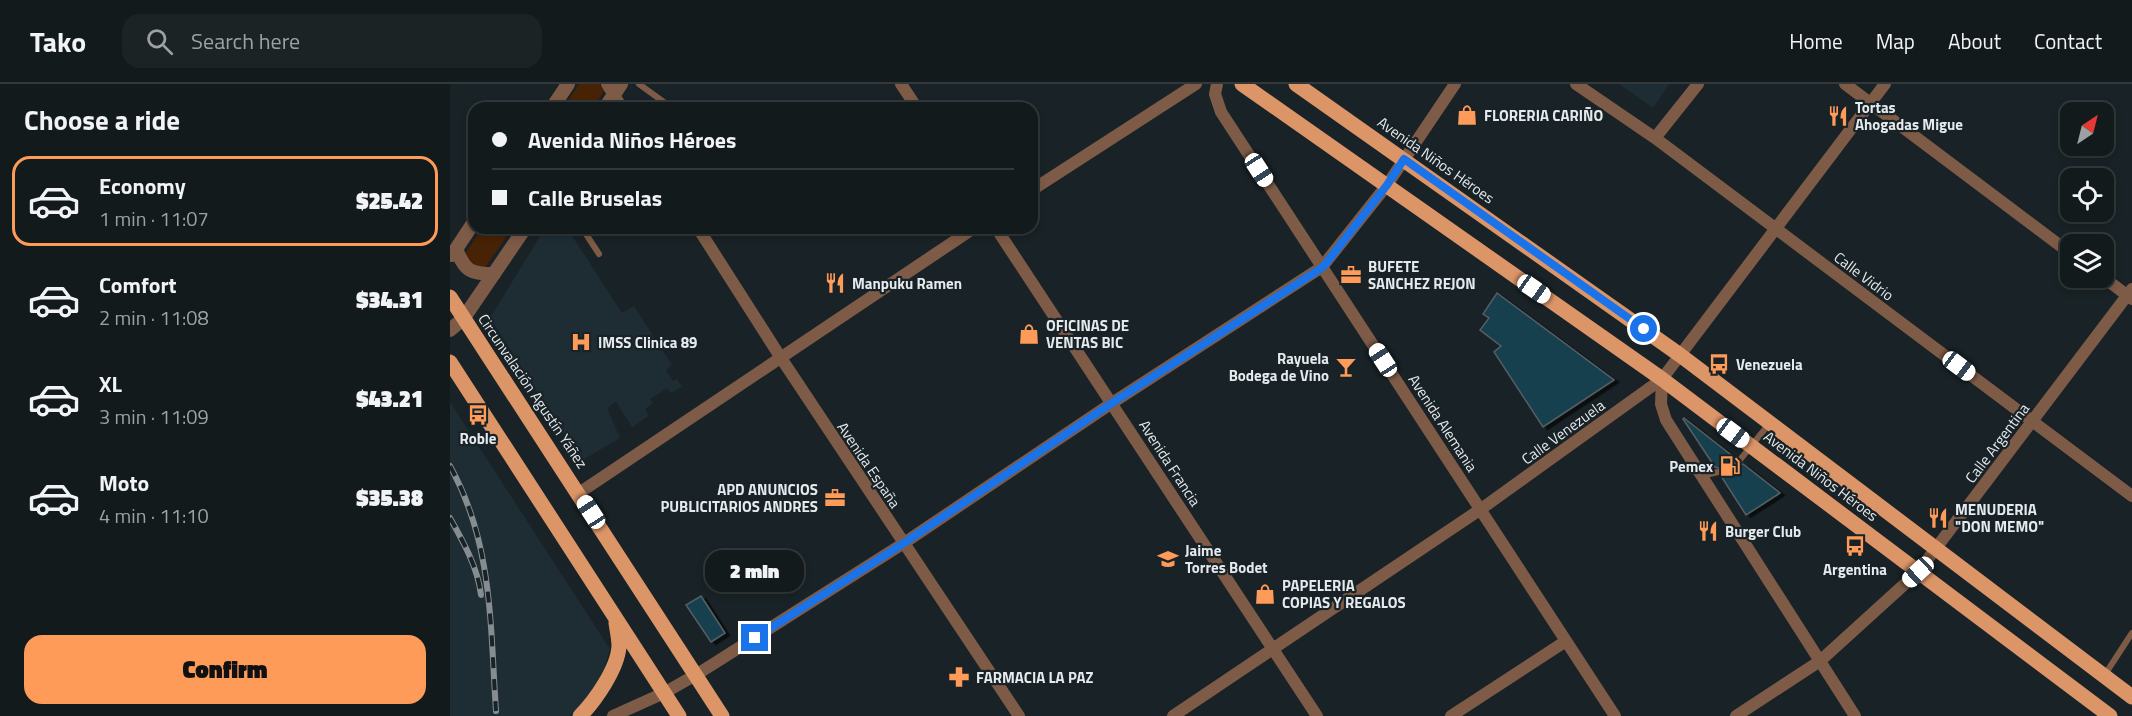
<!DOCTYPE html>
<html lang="en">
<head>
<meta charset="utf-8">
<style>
	:root { --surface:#131a1c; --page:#1c2325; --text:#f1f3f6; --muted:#9da1a3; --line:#32383b; --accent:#fe9b58 }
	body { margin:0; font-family:"Titillium Web",sans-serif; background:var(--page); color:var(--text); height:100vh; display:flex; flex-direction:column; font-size:22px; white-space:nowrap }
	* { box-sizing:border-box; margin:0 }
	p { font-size:20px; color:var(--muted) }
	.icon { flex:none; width:33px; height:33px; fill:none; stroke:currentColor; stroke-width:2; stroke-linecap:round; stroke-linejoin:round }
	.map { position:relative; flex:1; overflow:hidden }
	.drawer { display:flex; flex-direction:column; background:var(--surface); width:450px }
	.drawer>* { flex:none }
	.guide { position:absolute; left:18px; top:18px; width:570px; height:132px; border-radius:18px; box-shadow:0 3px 9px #0003,0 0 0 2px var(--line); display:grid; align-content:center; height:132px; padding:0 24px; background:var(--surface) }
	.needle { width:39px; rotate:35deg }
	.tools { position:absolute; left:1610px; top:18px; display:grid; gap:12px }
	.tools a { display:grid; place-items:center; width:54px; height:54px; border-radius:12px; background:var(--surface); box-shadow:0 3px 9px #0003,0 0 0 2px var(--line); font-size:30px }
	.end { position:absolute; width:27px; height:27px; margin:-14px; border:8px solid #1a73e8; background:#fff; box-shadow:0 0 0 3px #fff }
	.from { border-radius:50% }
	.bubble { position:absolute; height:42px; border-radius:18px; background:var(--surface); box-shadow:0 3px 9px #0003,0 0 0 2px var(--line); font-size:20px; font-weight:800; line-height:42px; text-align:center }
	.car { position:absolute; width:18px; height:36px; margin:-18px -9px; border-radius:8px; box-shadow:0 0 4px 2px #0007; background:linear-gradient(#fff 24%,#345 0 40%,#fff 0 76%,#345 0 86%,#fff 0) }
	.guide b { display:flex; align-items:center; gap:21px; height:57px; font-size:22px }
	.guide b+b { border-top:2px solid var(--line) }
	.guide i { width:15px; height:15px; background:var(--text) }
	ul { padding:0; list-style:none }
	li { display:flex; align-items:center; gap:18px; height:90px; margin:0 12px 9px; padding:0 12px; border:3px solid transparent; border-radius:18px }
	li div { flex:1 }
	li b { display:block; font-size:22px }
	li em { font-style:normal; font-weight:800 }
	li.current { border-color:var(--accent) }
	li>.icon { width:54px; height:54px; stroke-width:1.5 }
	h2 { padding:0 24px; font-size:27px; line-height:72px }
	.action { display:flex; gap:12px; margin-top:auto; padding:12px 24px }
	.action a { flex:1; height:69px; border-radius:18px; background:var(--accent); color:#111; font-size:24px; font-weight:800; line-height:69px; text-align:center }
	header { display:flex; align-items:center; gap:36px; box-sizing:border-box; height:84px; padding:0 30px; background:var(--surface); border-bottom:2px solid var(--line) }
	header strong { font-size:28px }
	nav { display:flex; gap:33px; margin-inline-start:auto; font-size:21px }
	.search { width:420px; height:54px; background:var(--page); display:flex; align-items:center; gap:15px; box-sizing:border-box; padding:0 21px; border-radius:18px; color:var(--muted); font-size:22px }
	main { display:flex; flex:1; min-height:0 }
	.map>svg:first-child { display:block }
	.built { fill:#1e2d34 }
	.green { fill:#482204 }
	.building { fill:#193f4e; stroke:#555f63; stroke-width:1.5; filter:url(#shadow) }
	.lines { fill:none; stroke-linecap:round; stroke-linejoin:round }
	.service { stroke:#7d5b46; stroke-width:6 }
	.minor { stroke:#7d5b46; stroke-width:12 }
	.tertiary { stroke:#7d5b46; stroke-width:14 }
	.primary { stroke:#dc9567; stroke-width:15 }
	.rail-casing { stroke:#868d91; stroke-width:6 }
	.rail { stroke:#192226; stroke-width:4; stroke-dasharray:11; stroke-linecap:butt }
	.route { stroke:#1a73e8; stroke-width:8 }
	.labels { text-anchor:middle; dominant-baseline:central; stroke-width:4.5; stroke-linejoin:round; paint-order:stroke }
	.poi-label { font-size:15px; font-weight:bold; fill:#e4eaed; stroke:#192226; text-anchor:start }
	.street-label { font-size:15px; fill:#e4eaed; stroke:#192226 }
</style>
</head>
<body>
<header>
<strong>Tako</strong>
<div class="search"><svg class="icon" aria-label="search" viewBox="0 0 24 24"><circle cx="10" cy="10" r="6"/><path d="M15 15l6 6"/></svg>Search here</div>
<nav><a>Home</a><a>Map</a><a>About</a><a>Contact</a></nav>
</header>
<main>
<section class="drawer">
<h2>Choose a ride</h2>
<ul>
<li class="current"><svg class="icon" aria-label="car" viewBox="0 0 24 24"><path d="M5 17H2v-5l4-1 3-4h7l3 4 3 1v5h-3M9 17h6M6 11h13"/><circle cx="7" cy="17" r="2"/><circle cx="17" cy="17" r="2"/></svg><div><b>Economy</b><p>1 min · 11:07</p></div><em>$25.42</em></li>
<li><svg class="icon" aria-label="car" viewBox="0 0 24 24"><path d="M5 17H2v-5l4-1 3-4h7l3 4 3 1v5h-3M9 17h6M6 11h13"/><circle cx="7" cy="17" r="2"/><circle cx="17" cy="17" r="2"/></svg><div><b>Comfort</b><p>2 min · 11:08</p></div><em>$34.31</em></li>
<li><svg class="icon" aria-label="car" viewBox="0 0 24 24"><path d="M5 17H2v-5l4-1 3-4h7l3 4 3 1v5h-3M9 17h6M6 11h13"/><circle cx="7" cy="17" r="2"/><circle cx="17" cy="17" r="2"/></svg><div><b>XL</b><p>3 min · 11:09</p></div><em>$43.21</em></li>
<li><svg class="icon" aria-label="car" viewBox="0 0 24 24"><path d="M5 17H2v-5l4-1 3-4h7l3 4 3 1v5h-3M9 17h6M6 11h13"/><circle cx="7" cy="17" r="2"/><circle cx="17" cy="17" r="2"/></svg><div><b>Moto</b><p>4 min · 11:10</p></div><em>$35.38</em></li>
</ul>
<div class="action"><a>Confirm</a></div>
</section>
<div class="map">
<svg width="1682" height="632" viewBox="0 0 1682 632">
	<defs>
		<filter id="shadow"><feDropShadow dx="4.5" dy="2.5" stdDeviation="0" flood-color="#0009"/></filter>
	</defs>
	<rect width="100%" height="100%" fill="#192226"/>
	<path class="built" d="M1169,0h50l-16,24z
		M95,144h22l55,85 12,-7 38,59 -6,5 7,11 4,-2 5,8 -11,6 -4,-5 -17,11 3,5 -8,5 4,7 -17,11 -16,-25 -9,6 13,30 -39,23 -91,-143z
		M0,318l160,247 -6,20 -17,30 -18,17h-119z"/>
	<path class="green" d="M129,0h21l4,7 -11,17h-30z
		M32,144h30l-27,40 -11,2 -9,-16z"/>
	<path class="building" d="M1047,209l117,87 -71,47 -49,-75 7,-6 -21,-16 9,-12 -6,-4z
		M1234,334l51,40 -1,4 2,3 7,-1 37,29 -34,22 -25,-39 2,-3 -1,-4 -7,-2 -32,-48z
		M251,512l24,37 -14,9 -25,-37z"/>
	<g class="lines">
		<path class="service" d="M189,0l33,24
			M132,144l17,26
			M1289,377l30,-37
			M1252,392l16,-4
			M1654,592l28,-43"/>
		<path class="minor" d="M157,0l15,24
			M451,0l16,24
			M767,0l-2,10 6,18 394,604
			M1126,0l79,54 477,358
			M1395,0l225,169
			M1205,54l43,-54
			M582,106l164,-106
			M248,144l83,130 238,358
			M546,144l321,488
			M1653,193l29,22
			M1212,295l-1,25 5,16 189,296
			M129,409l395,-265
			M163,632l51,-23 35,-20 205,-130 208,-140 210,-136 65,-82 68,-101
			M723,632l308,-207 181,-130 223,-295
			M1001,632l115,-75
			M1286,632l84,-55 98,-89 214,-283"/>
		<path class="tertiary" d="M102,24l16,-24
			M155,24l16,-24
			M6,165c9,22 14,25 38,25
			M2,171l22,-33
			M0,246l13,-11 62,-91"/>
		<path class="primary" d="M792,0l420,295 448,337
			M846,0l384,271 452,342
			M0,213l272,419
			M0,278l229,354
			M130,632c15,-15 38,-48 39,-70 0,-7 -2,-16 -3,-23"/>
		<g class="rail-casing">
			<path id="rail" d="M0,382c43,78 40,158 46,245
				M0,434c13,23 28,50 31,77"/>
		</g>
		<use href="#rail" class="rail"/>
	</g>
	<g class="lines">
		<path class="route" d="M305,554l149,-95 208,-140 211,-136 64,-82 17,-26 240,170"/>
	</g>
	<defs>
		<g id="shop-bare" transform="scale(1.62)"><path d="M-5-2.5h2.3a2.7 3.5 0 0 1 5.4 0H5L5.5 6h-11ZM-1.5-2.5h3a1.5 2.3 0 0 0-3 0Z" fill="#fe9b58" stroke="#192226" stroke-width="2.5" paint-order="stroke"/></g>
		<g id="restaurant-bare" transform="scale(1.62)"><path d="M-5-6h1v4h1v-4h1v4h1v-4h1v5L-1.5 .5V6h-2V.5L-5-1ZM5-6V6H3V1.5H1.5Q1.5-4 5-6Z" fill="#fe9b58" stroke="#192226" stroke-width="2.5" paint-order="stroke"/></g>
		<g id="office-bare" transform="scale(1.62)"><path d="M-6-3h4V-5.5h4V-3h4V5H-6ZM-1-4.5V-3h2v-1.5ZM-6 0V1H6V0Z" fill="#fe9b58" stroke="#192226" stroke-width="2.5" paint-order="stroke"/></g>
		<g id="hospital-bare" transform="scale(1.62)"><path d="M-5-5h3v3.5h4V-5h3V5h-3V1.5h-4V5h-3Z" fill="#fe9b58" stroke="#192226" stroke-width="2.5" paint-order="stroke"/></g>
		<g id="bus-bare" transform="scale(1.62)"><path d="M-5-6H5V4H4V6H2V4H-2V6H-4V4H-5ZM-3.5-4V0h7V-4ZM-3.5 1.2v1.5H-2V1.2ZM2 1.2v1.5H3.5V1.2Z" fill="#fe9b58" stroke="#192226" stroke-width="2.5" paint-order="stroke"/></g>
		<g id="bar-bare" transform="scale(1.62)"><path d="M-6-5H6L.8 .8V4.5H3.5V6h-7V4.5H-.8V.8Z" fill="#fe9b58" stroke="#192226" stroke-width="2.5" paint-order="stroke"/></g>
		<g id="fuel-bare" transform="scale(1.62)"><path d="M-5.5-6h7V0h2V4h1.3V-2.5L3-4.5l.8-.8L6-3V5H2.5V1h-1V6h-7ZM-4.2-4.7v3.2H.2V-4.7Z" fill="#fe9b58" stroke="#192226" stroke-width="2.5" paint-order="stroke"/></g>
		<g id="school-bare" transform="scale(1.62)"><path d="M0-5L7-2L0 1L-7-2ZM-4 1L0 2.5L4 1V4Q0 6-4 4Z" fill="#fe9b58" stroke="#192226" stroke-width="2.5" paint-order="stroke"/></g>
		<g id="pharmacy-bare" transform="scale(1.62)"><path d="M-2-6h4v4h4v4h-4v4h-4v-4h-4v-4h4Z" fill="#fe9b58" stroke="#192226" stroke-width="2.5" paint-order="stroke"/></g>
	</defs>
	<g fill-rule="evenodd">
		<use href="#shop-bare" x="1017" y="31"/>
		<use href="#restaurant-bare" x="1388" y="32"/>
		<use href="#office-bare" x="901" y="191"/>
		<use href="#restaurant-bare" x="385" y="199"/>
		<use href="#shop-bare" x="579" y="250"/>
		<use href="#hospital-bare" x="131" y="258"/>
		<use href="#bus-bare" x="1269" y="280"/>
		<use href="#bar-bare" x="896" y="283"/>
		<use href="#bus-bare" x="28" y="331"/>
		<use href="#fuel-bare" x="1280" y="382"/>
		<use href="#office-bare" x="385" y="414"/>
		<use href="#restaurant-bare" x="1488" y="434"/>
		<use href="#restaurant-bare" x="1258" y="447"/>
		<use href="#bus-bare" x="1405" y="462"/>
		<use href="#school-bare" x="718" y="475"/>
		<use href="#shop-bare" x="815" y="510"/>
		<use href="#pharmacy-bare" x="509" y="593"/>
	</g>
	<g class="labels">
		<g class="poi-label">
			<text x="1405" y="23">Tortas<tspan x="1405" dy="17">Ahogadas Migue</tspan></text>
			<text x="1034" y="31">FLORERIA CARIÑO</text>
			<text x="918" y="182">BUFETE<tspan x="918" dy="17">SANCHEZ REJON</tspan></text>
			<text x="402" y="199">Manpuku Ramen</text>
			<text x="596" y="241">OFICINAS DE<tspan x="596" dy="17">VENTAS BIC</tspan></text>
			<text x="148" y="258">IMSS Clinica 89</text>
			<text x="879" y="274" text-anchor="end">Rayuela<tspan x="879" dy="17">Bodega de Vino</tspan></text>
			<text x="1286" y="280">Venezuela</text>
			<text x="28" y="354" text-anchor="middle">Roble</text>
			<text x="1263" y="382" text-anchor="end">Pemex</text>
			<text x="368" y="405" text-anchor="end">APD ANUNCIOS<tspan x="368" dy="17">PUBLICITARIOS ANDRES</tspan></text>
			<text x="1505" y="425">MENUDERIA<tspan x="1505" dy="17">"DON MEMO"</tspan></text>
			<text x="1275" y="447">Burger Club</text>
			<text x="735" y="466">Jaime<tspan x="735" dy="17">Torres Bodet</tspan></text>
			<text x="1405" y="485" text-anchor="middle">Argentina</text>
			<text x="832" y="501">PAPELERIA<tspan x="832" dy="17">COPIAS Y REGALOS</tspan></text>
			<text x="526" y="593">FARMACIA LA PAZ</text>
		</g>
		<g class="street-label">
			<text transform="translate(986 76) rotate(35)">Avenida Niños Héroes</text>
			<text transform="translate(1414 192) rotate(37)">Calle Vidrio</text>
			<text transform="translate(83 307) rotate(56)">Circunvalación Agustín Yáñez</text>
			<text transform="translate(993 339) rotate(57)">Avenida Alemania</text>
			<text transform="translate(1113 348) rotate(-36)">Calle Venezuela</text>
			<text transform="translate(1547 359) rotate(-53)">Calle Argentina</text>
			<text transform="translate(720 379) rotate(57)">Avenida Francia</text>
			<text transform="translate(419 381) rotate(56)">Avenida España</text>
			<text transform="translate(1371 392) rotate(37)">Avenida Niños Héroes</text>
		</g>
	</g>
</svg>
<div class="tools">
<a><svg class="needle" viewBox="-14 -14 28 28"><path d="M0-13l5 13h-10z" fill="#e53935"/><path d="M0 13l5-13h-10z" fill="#9da1a3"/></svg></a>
<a><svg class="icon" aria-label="locate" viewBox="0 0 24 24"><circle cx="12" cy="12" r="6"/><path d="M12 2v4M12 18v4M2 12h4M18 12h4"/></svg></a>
<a><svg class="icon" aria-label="layers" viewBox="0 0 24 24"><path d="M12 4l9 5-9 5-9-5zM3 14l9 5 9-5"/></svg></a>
</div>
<i class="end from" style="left:1194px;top:245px"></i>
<i class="end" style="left:305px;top:554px"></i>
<div class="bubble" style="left:255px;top:466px;width:99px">2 min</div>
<i class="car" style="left:809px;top:86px;rotate:147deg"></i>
<i class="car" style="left:1084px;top:205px;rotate:125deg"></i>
<i class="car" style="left:933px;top:276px;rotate:327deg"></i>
<i class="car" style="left:1509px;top:282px;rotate:127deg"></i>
<i class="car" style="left:1283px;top:349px;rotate:127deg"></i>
<i class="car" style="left:141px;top:428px;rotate:327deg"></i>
<i class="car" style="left:1468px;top:488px;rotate:227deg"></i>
<div class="guide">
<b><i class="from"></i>Avenida Niños Héroes</b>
<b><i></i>Calle Bruselas</b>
</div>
</div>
</main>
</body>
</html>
